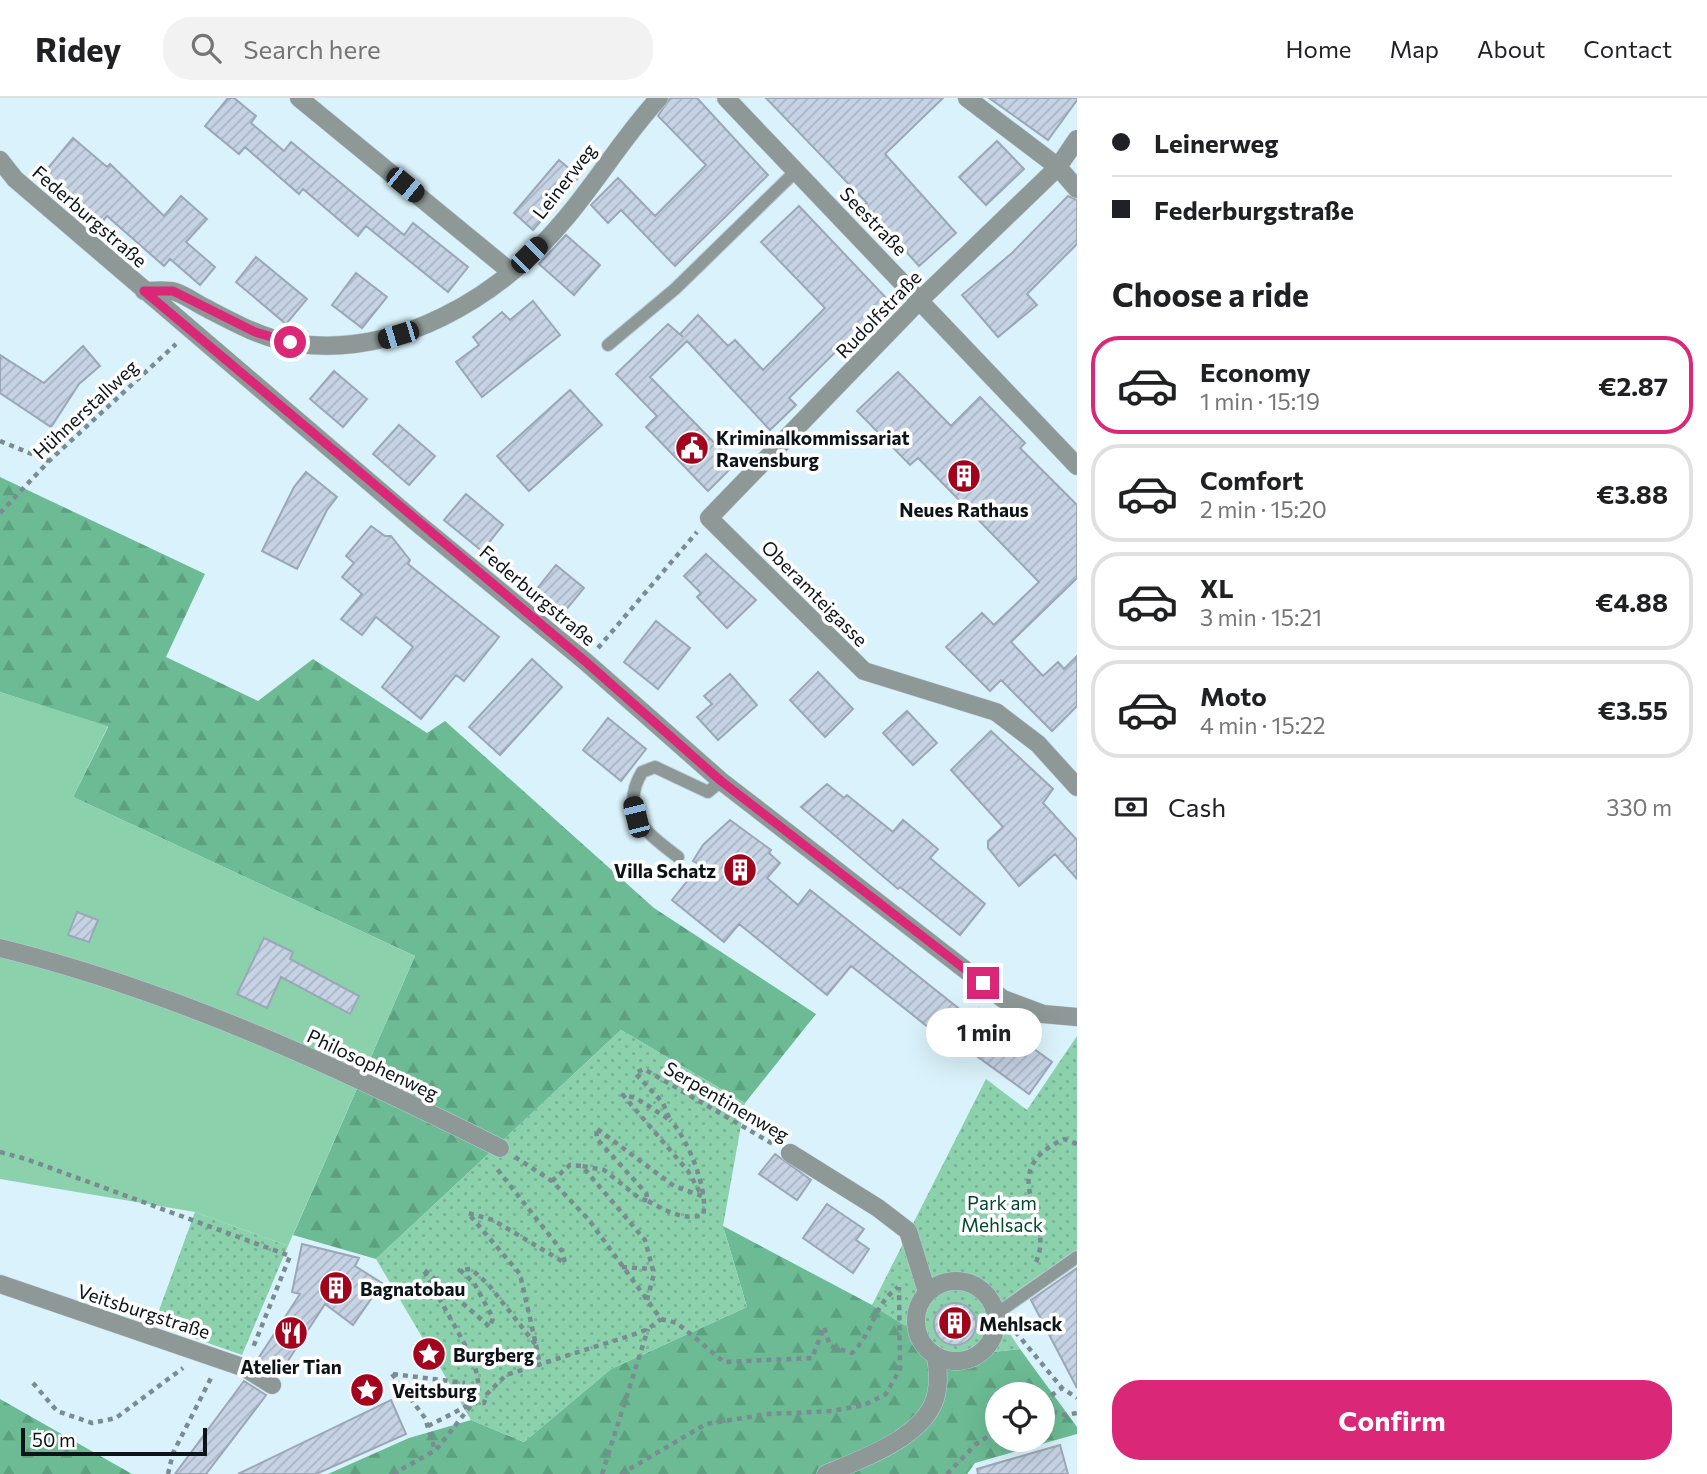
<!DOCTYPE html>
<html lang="en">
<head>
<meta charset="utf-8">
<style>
	:root { --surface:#fff; --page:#f2f2f2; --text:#202124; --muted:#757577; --line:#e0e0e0; --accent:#db2777 }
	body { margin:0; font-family:Commissioner,sans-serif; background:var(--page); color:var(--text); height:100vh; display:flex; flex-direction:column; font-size:26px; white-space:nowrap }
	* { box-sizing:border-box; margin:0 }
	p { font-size:23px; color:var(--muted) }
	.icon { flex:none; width:38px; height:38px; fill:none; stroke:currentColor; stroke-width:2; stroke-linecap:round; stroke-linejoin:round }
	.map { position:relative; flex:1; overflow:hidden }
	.side { display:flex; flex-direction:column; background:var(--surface); width:630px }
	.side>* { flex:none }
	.top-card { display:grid; align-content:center; height:154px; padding:0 35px; background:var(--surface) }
	.buttons { position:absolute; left:985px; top:1284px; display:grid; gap:14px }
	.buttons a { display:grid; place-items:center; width:70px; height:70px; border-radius:50%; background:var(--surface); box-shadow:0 7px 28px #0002; font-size:35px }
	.scale { position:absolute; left:21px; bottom:18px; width:186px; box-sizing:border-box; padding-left:7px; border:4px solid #0c1418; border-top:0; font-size:19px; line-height:24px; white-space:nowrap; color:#0c1418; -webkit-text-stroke:5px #fff; paint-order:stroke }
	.end { position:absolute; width:32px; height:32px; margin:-16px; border:9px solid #db2777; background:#fff; box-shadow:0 0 0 4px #fff }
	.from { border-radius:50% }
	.bubble { position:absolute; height:49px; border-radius:24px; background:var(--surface); box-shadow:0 7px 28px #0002; font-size:23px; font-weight:700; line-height:49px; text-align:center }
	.car { position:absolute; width:21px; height:42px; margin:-21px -10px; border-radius:9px; box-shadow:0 0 5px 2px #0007; background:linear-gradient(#222 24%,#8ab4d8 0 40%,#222 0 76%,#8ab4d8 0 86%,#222 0) }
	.top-card b { display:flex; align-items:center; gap:24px; height:66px; font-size:26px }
	.top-card b+b { border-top:2px solid var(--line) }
	.top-card i { width:18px; height:18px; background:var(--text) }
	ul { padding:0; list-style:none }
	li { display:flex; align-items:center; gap:21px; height:98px; margin:0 14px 10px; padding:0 21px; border:4px solid var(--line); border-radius:28px }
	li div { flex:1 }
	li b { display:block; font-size:26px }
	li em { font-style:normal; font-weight:700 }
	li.selected { border-color:var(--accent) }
	li>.icon { width:63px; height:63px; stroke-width:1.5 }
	h2 { padding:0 35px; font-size:32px; line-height:84px }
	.pay { display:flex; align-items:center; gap:18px; height:77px; padding:0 35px; font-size:26px }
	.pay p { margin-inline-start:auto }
	.button { display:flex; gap:14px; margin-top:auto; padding:14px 35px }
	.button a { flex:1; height:80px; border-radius:28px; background:var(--accent); color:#fff; font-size:28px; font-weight:700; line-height:80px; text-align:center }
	header { display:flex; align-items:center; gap:42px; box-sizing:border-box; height:98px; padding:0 35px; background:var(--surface); border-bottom:2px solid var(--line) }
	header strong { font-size:33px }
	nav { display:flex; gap:38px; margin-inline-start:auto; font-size:24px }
	.search { width:490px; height:63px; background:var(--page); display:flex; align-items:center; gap:18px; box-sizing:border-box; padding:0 24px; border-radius:28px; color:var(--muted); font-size:26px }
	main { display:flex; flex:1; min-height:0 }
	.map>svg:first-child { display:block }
	.forest { fill:url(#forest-firs); fill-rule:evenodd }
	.park { fill:url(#park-dots) }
	.garden { fill:#8ad1ac }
	.building { fill:url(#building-hatch); stroke:#9ba7b7; stroke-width:2 }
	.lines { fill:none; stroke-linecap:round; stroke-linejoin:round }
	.service-casing { stroke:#b9ced7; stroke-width:14 }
	.minor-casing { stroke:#b9ced7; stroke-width:19 }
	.path { stroke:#7a8b92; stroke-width:4.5; stroke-dasharray:5 5; stroke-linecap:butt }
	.service { stroke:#8d9897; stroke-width:12 }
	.minor { stroke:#8d9897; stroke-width:18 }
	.route { stroke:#db2777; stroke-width:9 }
	.labels { text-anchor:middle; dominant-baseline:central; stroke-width:7; stroke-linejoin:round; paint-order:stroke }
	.street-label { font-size:19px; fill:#0c1418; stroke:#fff }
	.poi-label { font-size:19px; font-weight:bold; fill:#0c1418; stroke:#fff; text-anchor:start }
	.park-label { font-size:19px; fill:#03472d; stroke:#fff }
</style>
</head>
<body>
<header>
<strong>Ridey</strong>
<div class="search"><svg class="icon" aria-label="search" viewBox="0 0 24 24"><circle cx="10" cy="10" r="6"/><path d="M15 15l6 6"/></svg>Search here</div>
<nav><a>Home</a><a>Map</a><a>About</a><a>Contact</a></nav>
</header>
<main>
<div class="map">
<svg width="1077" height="1376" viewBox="0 0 1077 1376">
	<defs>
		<pattern id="forest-firs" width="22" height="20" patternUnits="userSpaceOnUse" patternTransform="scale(1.75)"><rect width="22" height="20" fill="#6cbb94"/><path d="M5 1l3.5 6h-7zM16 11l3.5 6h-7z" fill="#5ca07f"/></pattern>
		<pattern id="park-dots" width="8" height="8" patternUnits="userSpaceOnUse" patternTransform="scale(1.75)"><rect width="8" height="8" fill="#8ad1ac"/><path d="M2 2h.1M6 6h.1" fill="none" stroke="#76b393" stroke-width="1.8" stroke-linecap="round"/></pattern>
		<pattern id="building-hatch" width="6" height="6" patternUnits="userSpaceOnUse" patternTransform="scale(1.75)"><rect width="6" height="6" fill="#c6d3e4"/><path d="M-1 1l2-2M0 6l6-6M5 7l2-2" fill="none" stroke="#a9b4c3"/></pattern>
	</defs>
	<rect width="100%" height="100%" fill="#daf2fb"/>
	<path class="forest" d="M0,379l205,97 -39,83 92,44 55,-42 114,74 18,-12 209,187 162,106 -71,89 -124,-73 -245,229 -83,-24 122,-279 -342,-159 35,-70 -108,-35z
		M723,1128l149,79 83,51 65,-7 57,78v7l-102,29 -8,11h-639l81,-36 62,-18 53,22 87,-73 136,-62zM998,1297h45v45h-45z
		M0,1301l132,75h-132z"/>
	<path class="park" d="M621,932l124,73 -22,123 24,81 -136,62 -87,73 -53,-22 -95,-161z
		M1077,938v217l-80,61 23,35 -65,7 -83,-51 114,-226 41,31z
		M195,1114l93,34 -46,109 -88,-31z"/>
	<path class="garden" d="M0,594l108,34 -35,71 342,159 -127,290 -93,-34 -195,-33z"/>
	<path class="building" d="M228,0h6l22,18 -5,7 33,28 7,-9 113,93 9,-12 55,44 -20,25 -82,-66 -8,10 -55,-47 -4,5 -54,-47 -6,7 -34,-28z
		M670,0h27l71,77 -93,91 -54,-56 -13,13 -17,-18 27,-27 37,38 51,-51 -48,-49z
		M766,0h177l-58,56 71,79 -37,33 -55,-61 3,-2z
		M989,0h88v2l-29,40z
		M73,40l34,29 3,-3 54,52 17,-20 26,23 -21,23 29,25 -15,18 -30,-26 -6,7 -57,-50 -5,6 -58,-49z
		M997,43l27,28 -38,36 -27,-28z
		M559,62l20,17 -46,53 -19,-17z
		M1068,98l9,4v44l-50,50 10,11 -39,32 -36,-42 50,-42z
		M799,108l89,94 -99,98 7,7 -26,25 -83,-89 -37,36 85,87 -27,27 -62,-64 11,-11 -41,-42 52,-50 15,13 -3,-3 18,-19 30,31 7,-6 28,30 62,-62 -64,-66z
		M566,137l34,30 -26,30 -35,-31z
		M256,159l51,42 -21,25 -50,-42z
		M356,175l31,24 -25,31 -30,-23z
		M533,203l27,34 -78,62 -26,-35 23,-17 -6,-8 29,-25 8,8z
		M83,248l17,20 -21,18 -28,43 -51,-34v-38l44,28z
		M334,273l33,28 -24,28 -33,-28z
		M898,274l53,54 29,-29 45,46 -5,5 57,57v73l-66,64 32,34 15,-14 6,7 13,-13v50l-25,25 -51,-51 -11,11 -44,-44 36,-34 12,12 45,-43 -121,-124 -8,7 -53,-54z
		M570,292l32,35 -73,66 -32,-35z
		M399,327l36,31 -26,29 -36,-31z
		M306,374l31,25 -10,13 -30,59 -35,-18 32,-64z
		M466,396l37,31 -21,26 -38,-31z
		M371,428l14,10h6l19,24 -2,4 91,73 -35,44 -8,-6 -35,44 -39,-32 31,-40 -37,-30 -14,18 -21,-16 21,-25 -20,-17 12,-14 -8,-7z
		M706,456l50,46 -29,28 -30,-31 4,-4 -17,-17z
		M556,467l28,23 -24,29 -28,-22z
		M656,523l34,27 -32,41 -34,-27z
		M532,561l30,28 -62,68 -31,-28z
		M818,574l35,37 -28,28 -35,-37z
		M730,576l27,31 -39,35 -21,-23 15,-13 -8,-8z
		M907,613l30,32 -24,22 -30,-32z
		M608,620l38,31 -25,32 -38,-31z
		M991,633l62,58 -10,14 34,37v39l-22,-25 -36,32 -31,-38v-7l15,-14 -52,-57z
		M827,686l17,14 3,-3 46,37 10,-12 35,29 -8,9 55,46 -25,31 -60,-48 -2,2 -97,-82z
		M730,722l41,30 -2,3 11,10 -13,15 31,27 12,-15 162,129 7,-10 73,53 -23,32 -98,-71 -3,4 -77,-61 -24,29 -88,-71 -15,18 -52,-42 28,-35 -7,-4 10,-16z
		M77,814l21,8 -9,22 -21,-7z
		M264,840l29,14 -3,7 69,37 -9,18 -69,-37 -14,31 -30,-14z
		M775,1056l36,26 -14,20 -38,-26z
		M827,1106l37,25 -8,11 13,9 -16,24 -50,-35z
		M302,1146l57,14 -4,8 27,17 -29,42 -28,-21 -47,72 -22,-14 44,-68 -8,-2z
		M1077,1170v120l-46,-88z
		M934 1226a21 21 0 1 1 42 0a21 21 0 1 1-42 0Z
		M244,1283l22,14 -2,3 -58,76h-31z
		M391,1302l15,34 -90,40h-78z
		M1060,1347l8,29h-90l-1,-5z"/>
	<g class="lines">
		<g class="service-casing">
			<path id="service" d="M608,247l67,-56 121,-118
				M678,759c-31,-24 -60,-44 -36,-85l13,-5 53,25 13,-11
				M996,1216l81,-57"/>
		</g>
		<g class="minor-casing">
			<path id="minor" d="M299,0l212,174
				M726,0l351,368
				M967,0l91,69 19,22
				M1077,41l-19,28 -138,133 -211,218 155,153 132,41 42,32 39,43
				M0,62l15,19 401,343 170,140 135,119 282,218 40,15 34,3
				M144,193c9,0 18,-1 27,0 10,1 23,11 33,16 27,14 57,31 88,36 105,16 207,-45 273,-124 33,-39 59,-83 94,-121
				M0,850c175,43 340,120 500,200
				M790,1055l88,55 30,23 19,61
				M916 1223a40 40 0 1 1 80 0a40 40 0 1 1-80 0Z
				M0,1186l245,84 27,17
				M826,1376c34,-14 92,-35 107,-70 7,-16 5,-33 3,-48"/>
		</g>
		<path class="path" d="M0,343l49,20
			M0,415l49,-52 127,-117
			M598,550l99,-116
			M0,1054l26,7 264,97 -38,94
			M515,1059l37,24 37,39 72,99
			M552,1083l18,-16 12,1
			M648,1103c17,9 34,20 55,14 6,-23 -15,-77 -33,-95
			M1036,1164c21,-46 -45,-89 28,-123l13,5
			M622,1169l30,2
			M647,1202l7,-26 -9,-34 -63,-74 22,4 35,28 9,3 -2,-8 -49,-54 -1,-11 78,58 28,10 -14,-25 -65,-76 13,3 34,22 -7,-17 -28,-30 9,-4 129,75
			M661,1221l16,4 47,39 88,-4 12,-31 6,19 22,7c23,-23 20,-46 46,-66
			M1009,1226l53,64 15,10
			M536,1247l4,20
			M392,1276l33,44 10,32
			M393,1276l72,9
			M33,1285l24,28 35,12 24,-5 67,-50
			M1043,1303l19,-13
			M1043,1310l22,7 12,-2
			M428,1328l45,-23h11l3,-9 19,-19 126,-40 16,-6 13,-10
			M168,1376l5,-21 38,-75
			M393,1376l43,-24 37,-47 6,-17 -5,-25 -51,-92 67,58 3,-9 -19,-35 -14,-13 11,-1 17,15 48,61 -16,-71 -52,-61 25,7 72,43 -3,-12 -65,-82
			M602,1376l46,-145
			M621,1376l85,-50 62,-10 64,-3 32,-6 22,-11 14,-25 -1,-82
			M947,1376l29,-30 22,-14"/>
		<use href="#service" class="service"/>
		<use href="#minor" class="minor"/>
	</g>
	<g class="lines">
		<path class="route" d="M290,244l-35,-10 -82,-41h-29l442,371 135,119 262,202"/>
	</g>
	<defs>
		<g id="civic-disc" transform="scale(1.75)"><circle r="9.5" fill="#a2041e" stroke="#fff"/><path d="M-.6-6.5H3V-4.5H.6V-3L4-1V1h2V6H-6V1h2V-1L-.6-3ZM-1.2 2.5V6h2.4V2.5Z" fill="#fff"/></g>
		<g id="building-disc" transform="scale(1.75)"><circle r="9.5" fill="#a2041e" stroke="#fff"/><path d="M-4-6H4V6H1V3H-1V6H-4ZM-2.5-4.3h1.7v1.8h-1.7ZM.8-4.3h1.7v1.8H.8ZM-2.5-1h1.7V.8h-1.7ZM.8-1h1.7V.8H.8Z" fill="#fff"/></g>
		<g id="restaurant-disc" transform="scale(1.75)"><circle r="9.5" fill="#a2041e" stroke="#fff"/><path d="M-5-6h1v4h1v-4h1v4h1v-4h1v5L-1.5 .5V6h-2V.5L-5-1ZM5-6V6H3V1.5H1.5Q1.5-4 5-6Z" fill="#fff"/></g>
		<g id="sight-disc" transform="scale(1.75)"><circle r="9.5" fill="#a2041e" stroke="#fff"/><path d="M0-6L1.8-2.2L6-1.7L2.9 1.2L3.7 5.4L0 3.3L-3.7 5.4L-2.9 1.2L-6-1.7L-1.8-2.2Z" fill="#fff"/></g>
	</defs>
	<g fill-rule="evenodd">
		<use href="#civic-disc" x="692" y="350"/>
		<use href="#building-disc" x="964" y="378"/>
		<use href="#building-disc" x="740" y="772"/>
		<use href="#building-disc" x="336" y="1190"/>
		<use href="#building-disc" x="955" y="1225"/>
		<use href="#restaurant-disc" x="291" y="1235"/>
		<use href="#sight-disc" x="429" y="1256"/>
		<use href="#sight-disc" x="367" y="1292"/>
	</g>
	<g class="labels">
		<g class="street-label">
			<text transform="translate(564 83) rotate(-52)">Leinerweg</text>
			<text transform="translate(90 118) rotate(41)">Federburgstraße</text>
			<text transform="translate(874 123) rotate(46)">Seestraße</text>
			<text transform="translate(878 216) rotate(-46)">Rudolfstraße</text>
			<text transform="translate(85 311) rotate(-43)">Hühnerstallweg</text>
			<text transform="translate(815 495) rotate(45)">Oberamteigasse</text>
			<text transform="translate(538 497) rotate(40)">Federburgstraße</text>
			<text transform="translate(373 966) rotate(25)">Philosophenweg</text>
			<text transform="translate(727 1003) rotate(30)">Serpentinenweg</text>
			<text transform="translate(144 1213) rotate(18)">Veitsburgstraße</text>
		</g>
		<g class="poi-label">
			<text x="716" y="339">Kriminalkommissariat<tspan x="716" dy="22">Ravensburg</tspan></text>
			<text x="964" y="411" text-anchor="middle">Neues Rathaus</text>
			<text x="716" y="772" text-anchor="end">Villa Schatz</text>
			<text x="360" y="1190">Bagnatobau</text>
			<text x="979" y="1225">Mehlsack</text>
			<text x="453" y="1256">Burgberg</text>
			<text x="291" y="1268" text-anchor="middle">Atelier Tian</text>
			<text x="392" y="1292">Veitsburg</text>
		</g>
		<g class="park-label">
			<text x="1002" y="1104">Park am<tspan x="1002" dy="22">Mehlsack</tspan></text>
		</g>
	</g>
</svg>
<div class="buttons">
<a><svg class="icon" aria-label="locate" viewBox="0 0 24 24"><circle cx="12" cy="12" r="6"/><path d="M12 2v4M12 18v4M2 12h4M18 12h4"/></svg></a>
</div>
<div class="scale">50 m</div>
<i class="end from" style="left:290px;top:244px"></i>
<i class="end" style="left:983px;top:885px"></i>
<div class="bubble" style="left:926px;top:910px;width:116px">1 min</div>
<i class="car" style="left:405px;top:87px;rotate:129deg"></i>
<i class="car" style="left:529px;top:157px;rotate:45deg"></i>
<i class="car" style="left:398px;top:237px;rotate:253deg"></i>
<i class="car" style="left:636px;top:719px;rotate:346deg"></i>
</div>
<section class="side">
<div class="top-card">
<b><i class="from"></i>Leinerweg</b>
<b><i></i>Federburgstraße</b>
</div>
<h2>Choose a ride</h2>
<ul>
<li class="selected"><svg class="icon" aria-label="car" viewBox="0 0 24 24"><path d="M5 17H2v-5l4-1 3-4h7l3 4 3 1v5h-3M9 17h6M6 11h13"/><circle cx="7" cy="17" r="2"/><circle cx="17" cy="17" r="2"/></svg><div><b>Economy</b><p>1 min · 15:19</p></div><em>€2.87</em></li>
<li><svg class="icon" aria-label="car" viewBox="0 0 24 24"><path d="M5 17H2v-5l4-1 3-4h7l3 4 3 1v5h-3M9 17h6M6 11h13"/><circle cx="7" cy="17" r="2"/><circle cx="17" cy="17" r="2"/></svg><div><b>Comfort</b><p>2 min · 15:20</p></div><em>€3.88</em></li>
<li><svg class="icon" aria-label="car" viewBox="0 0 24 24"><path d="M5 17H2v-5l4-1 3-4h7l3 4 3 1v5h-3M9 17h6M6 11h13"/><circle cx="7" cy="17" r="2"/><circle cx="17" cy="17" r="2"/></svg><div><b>XL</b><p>3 min · 15:21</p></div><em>€4.88</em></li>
<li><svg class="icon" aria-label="car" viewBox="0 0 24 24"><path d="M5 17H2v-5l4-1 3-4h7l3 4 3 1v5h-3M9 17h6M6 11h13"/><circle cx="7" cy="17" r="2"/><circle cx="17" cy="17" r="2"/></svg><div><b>Moto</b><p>4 min · 15:22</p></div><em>€3.55</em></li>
</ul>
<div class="pay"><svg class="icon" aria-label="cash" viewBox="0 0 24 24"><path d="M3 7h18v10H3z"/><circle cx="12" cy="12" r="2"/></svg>Cash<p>330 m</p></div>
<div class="button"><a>Confirm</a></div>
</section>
</main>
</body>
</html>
